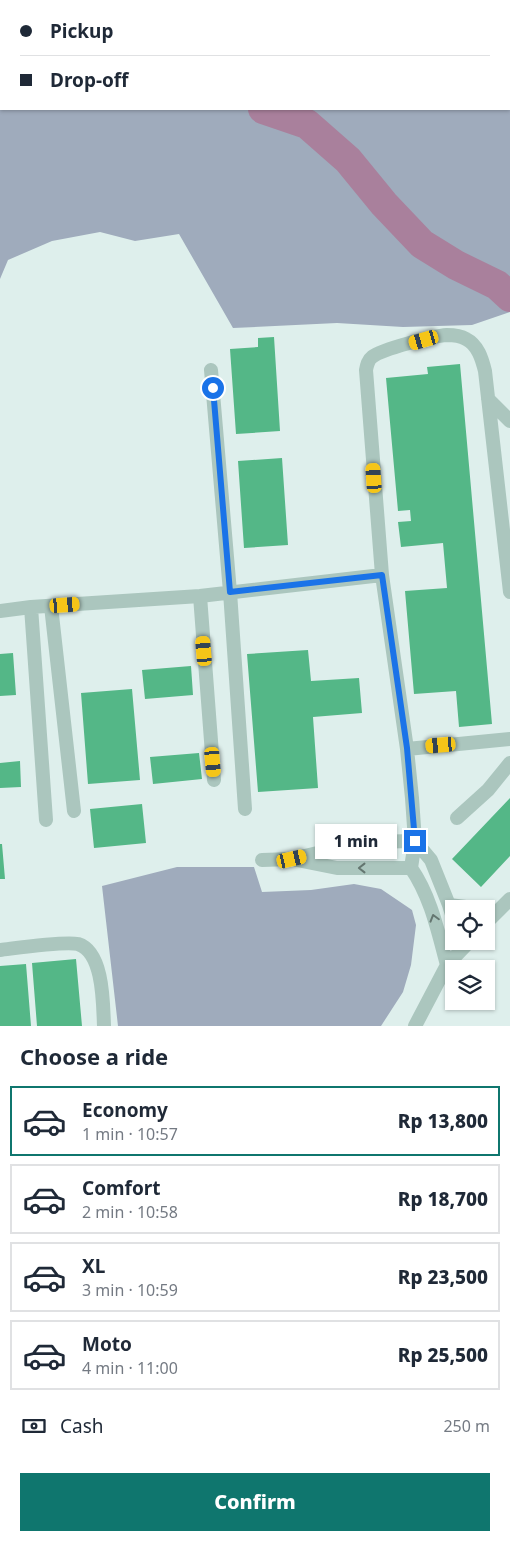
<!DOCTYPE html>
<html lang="en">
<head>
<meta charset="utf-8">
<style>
	:root { --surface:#fff; --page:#f2f2f3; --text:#1f2937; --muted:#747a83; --line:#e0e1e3; --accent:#0f766e }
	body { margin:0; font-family:"Noto Sans",sans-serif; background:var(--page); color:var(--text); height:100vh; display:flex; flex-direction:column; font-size:19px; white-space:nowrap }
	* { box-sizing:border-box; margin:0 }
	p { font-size:16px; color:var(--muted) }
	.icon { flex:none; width:28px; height:28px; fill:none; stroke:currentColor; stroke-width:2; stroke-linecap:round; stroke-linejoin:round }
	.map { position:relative; height:1026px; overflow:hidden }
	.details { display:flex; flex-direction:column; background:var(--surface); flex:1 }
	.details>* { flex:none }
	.guide { position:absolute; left:0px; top:0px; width:510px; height:110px; box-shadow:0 1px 4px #0004; display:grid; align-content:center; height:110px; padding:0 20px; background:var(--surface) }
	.buttons { position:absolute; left:445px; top:900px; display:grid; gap:10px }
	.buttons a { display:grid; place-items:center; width:50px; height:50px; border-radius:0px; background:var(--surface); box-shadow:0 1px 4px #0004; font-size:25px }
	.end { position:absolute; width:22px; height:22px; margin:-11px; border:6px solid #1a73e8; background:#fff; box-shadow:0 0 0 2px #fff }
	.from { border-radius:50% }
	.bubble { position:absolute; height:35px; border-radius:0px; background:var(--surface); box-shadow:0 1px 4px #0004; font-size:16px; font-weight:800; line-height:35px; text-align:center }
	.car { position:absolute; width:15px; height:30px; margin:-15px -8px; border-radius:6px; box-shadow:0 0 4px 1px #0007; background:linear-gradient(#f5c518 24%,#345 0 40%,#f5c518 0 76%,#345 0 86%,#f5c518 0) }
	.guide b { display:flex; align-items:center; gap:18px; height:48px; font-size:19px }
	.guide b+b { border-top:1px solid var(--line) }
	.guide i { width:12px; height:12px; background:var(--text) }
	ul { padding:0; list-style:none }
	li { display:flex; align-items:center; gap:15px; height:70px; margin:0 10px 8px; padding:0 10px; border:2px solid var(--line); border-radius:0px }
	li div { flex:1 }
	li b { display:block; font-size:19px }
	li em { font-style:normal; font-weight:800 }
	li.selected { border-color:var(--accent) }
	li>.icon { width:45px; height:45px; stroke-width:1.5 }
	h2 { padding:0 20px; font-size:22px; line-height:60px }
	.pay { display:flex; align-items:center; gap:12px; height:55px; padding:0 20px; font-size:19px }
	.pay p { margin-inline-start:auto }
	.action { display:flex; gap:10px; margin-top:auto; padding:10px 20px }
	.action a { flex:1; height:58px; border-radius:0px; background:var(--accent); color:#fff; font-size:20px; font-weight:800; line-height:58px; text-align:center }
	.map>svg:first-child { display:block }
	.green { fill:#9fabbc; fill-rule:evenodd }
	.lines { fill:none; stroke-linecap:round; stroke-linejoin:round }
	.river { stroke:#a9809c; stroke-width:30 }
	.building { fill:#54b787 }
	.minor { stroke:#abc6be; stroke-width:14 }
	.oneway { stroke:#647670 }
	.route { stroke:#1a73e8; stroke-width:6 }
</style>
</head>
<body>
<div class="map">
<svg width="510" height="1026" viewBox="0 0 510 1026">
	<rect width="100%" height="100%" fill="#deefec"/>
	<path class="green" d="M0,0h510v312l-38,13 -69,2 -66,-4 -104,5 -54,-94 -44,7 -35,-9 -48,9 -44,19 -8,19zM1,1h508v108h-508z
		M177,867h77l8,25 49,-2 43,-6 27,5 31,21 4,15 -5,40 -8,27 -22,34h-263l-16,-140z"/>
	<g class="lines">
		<path class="river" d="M0,89l1,-1
			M263,109l44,15 41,36 36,44 38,40 34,21 41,20 13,12"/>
	</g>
	<path class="building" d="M274,337l6,94 -44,3 -6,-85 28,-2v-9z
		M460,364l32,360 -33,3 -3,-36 -42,3 -9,-103 42,-3 -4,-45 -42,4 -3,-25 13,-1 -1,-11 -12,1 -12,-133 42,-4 -1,-7z
		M282,458l6,87 -44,3 -6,-87z
		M308,650l3,31 48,-3 3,35 -49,4 5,71 -60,4 -11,-138z
		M13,653l3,42 -16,1v-42z
		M191,666l2,29 -48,4 -3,-29z
		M132,689l8,91 -52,4 -7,-91z
		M199,753l3,26 -49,5 -3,-27z
		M20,761l1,26 -21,1v-25z
		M510,798v58l-29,31 -29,-28z
		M142,804l4,39 -52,5 -4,-39z
		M0,844h2l3,35h-5z
		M76,959l6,67h-45l-5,-63z
		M26,964l5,62h-31v-60z"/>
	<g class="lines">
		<path class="minor" d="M211,370l19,222 15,217
			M488,399l22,22
			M200,596l14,184
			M51,606l23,205
			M31,607l15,213
			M0,611l31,-4 169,-11 182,-21
			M407,749l103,-10
			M457,818l31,-28 22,-27
			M262,860l30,-1 72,-17 51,-1 16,19 18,45 5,16
			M297,860l40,8h74
			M411,868l4,-27 -3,-43 -5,-49 -25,-174 -16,-205c1,-5 2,-10 6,-13 10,-8 61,-21 75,-22 6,0 14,1 19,4 12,6 16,20 19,32l25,221
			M411,868c20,29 27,64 36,97
			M449,905l33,4
			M486,923l24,-24
			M0,950c17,-2 64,-9 78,-6 26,8 25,61 26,82
			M415,1026l32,-61 23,-24"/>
	</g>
	<defs><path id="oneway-chevron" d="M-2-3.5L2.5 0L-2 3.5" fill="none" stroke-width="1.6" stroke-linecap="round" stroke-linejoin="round" transform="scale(1.25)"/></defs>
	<g class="oneway">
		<use href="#oneway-chevron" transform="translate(362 868) rotate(-180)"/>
		<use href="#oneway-chevron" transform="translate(434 918) rotate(-106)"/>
	</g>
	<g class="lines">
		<path class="route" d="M213,388l17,204 152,-17 25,173 8,93"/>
	</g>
</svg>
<div class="buttons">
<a><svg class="icon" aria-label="locate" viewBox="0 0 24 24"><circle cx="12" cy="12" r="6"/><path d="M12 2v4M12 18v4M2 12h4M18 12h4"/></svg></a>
<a><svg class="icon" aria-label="layers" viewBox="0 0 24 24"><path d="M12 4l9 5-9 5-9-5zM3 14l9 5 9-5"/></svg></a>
</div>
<i class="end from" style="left:213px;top:388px"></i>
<i class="end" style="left:415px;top:841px"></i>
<div class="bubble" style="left:315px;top:824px;width:82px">1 min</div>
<i class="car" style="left:424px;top:340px;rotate:254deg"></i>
<i class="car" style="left:374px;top:478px;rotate:356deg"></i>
<i class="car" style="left:65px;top:605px;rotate:86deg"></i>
<i class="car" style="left:204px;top:651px;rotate:355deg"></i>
<i class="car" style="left:441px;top:745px;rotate:265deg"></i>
<i class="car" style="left:213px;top:762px;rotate:175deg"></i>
<i class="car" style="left:292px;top:859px;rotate:77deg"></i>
<div class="guide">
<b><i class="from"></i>Pickup</b>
<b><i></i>Drop-off</b>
</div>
</div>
<section class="details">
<h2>Choose a ride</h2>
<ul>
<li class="selected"><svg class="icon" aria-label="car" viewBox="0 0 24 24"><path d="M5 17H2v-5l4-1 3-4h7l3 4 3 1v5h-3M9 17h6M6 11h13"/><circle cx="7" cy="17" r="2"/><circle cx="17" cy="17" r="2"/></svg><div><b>Economy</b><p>1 min · 10:57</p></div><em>Rp 13,800</em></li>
<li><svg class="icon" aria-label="car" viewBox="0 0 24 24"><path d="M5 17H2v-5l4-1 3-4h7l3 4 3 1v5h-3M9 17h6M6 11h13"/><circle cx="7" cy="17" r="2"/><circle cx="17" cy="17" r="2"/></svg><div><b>Comfort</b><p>2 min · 10:58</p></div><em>Rp 18,700</em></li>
<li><svg class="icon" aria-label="car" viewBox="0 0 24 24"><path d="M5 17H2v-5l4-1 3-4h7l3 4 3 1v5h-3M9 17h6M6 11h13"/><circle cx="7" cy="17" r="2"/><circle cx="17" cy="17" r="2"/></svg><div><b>XL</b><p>3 min · 10:59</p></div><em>Rp 23,500</em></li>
<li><svg class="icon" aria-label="car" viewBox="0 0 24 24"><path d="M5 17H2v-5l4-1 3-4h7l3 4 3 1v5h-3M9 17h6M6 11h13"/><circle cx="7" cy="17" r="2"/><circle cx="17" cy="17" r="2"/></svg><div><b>Moto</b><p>4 min · 11:00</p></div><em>Rp 25,500</em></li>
</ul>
<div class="pay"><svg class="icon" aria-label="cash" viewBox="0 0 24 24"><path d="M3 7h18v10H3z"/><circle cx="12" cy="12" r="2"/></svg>Cash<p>250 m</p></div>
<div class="action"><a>Confirm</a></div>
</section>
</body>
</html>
